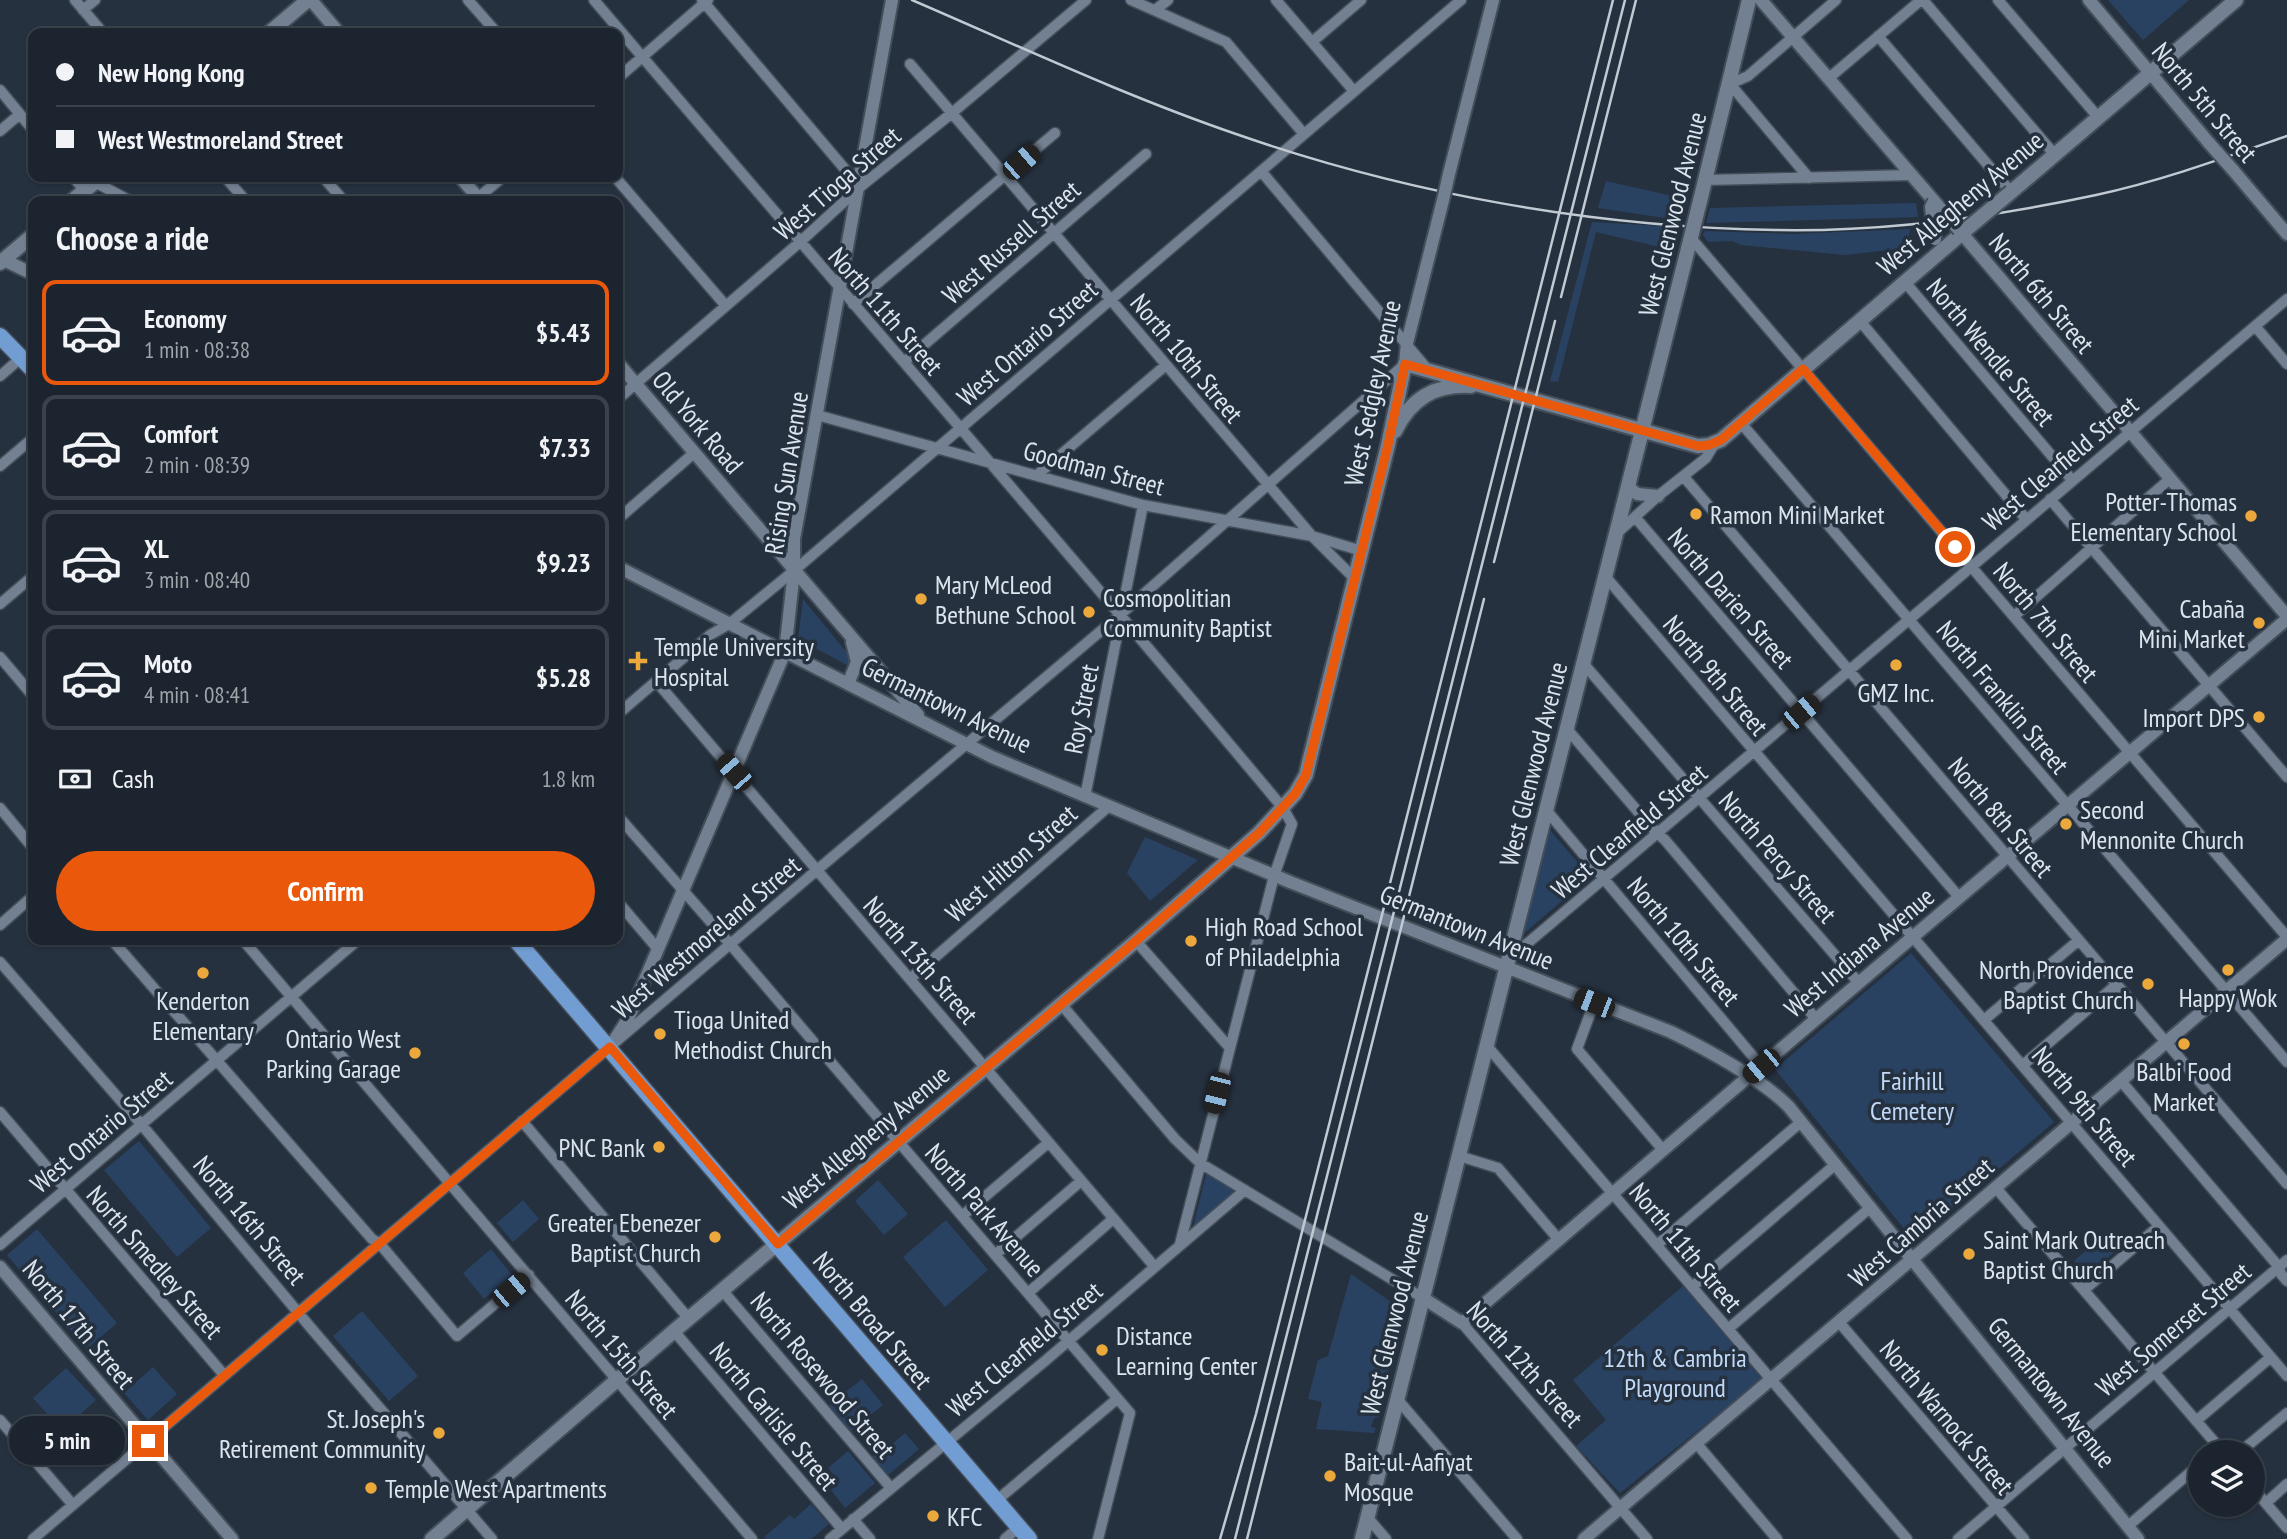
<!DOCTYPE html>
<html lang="en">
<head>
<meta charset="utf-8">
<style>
	:root { --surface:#1c252f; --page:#252d37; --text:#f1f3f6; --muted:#a0a5aa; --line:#3a424b; --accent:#ea580c }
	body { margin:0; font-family:"PT Sans Narrow",sans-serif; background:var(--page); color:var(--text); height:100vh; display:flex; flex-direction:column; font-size:26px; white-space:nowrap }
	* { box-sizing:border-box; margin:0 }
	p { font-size:23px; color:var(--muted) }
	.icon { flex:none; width:38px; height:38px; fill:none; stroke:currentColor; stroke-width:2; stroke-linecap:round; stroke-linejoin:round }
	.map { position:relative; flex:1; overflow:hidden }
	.side { position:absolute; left:28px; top:196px; width:595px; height:749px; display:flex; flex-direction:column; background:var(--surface); border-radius:14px; box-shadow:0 2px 5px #0004,0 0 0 2px var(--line) }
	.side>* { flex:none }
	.top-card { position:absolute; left:28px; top:28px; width:595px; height:154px; border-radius:14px; box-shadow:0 2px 5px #0004,0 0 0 2px var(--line); display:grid; align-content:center; height:154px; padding:0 28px; background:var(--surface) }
	.tools { position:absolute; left:2188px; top:1440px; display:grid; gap:14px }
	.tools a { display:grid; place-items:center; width:77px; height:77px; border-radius:50%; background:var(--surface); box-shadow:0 2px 5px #0004,0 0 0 2px var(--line); font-size:35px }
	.end { position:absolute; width:32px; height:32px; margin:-16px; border:9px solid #ea580c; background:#fff; box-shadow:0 0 0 4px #fff }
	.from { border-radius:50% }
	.bubble { position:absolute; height:49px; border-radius:24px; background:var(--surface); box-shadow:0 2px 5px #0004,0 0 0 2px var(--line); font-size:23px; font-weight:700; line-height:49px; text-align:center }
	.car { position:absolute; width:21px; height:42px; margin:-21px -10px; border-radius:9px; box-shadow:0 0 5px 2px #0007; background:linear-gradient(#222 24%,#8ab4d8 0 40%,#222 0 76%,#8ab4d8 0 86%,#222 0) }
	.top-card b { display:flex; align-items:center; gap:24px; height:66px; font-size:26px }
	.top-card b+b { border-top:2px solid var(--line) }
	.top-card i { width:18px; height:18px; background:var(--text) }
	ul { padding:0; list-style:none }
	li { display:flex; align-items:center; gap:21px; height:105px; margin:0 14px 10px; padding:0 14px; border:4px solid var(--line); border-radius:14px }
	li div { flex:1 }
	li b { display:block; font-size:26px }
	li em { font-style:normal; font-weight:700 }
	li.selected { border-color:var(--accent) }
	li>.icon { width:63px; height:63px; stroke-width:1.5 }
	h2 { padding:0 28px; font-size:32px; line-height:84px }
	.pay { display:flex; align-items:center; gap:18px; height:77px; padding:0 28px; font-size:26px }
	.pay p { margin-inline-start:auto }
	.primary-button { display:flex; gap:14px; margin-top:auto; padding:14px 28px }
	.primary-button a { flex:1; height:80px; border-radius:42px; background:var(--accent); color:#fff; font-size:28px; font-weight:700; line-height:80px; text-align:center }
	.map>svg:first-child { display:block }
	.green { fill:#2a4261 }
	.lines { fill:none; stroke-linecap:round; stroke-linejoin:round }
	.minor-casing { stroke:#444e59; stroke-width:13 }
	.tertiary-casing { stroke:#444e59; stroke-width:16 }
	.secondary-casing { stroke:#444e59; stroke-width:18 }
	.primary-casing { stroke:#444e59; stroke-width:19 }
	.minor { stroke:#738091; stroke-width:10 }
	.tertiary { stroke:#738091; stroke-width:12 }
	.secondary { stroke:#738091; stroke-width:14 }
	.primary { stroke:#729dd2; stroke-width:16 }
	.rail { stroke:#c1c9d3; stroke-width:2.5 }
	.tertiary-bridge-casing { stroke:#444e59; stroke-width:16; stroke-linecap:butt }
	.secondary-bridge-casing { stroke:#444e59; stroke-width:18; stroke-linecap:butt }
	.tertiary-bridge { stroke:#738091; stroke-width:12 }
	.secondary-bridge { stroke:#738091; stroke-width:14 }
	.route { stroke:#ea580c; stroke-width:9 }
	.poi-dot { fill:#eda83c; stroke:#26313f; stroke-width:2.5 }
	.labels { text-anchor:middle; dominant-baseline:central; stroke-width:7; stroke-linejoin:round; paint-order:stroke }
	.street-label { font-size:26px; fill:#dce4ed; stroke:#26313f }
	.poi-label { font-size:26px; fill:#dce4ed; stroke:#26313f; text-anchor:start }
	.park-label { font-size:26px; fill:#c0d9f9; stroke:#26313f }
</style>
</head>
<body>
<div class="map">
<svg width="2287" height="1539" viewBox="0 0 2287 1539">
	<rect width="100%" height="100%" fill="#26313f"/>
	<path class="green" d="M2108,0h81l-46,40z
		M1606,181l80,18 -8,21 -80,-12z
		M1916,203l2,14 -212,6 4,-15z
		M1592,222l86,5 -6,23 -76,-18 -38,150 -8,-1z
		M1910,229l-3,19 -62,7 -104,-10 -9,-4 -24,1 -5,-7 1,-4 89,3z
		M803,599l45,55 2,8 -3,3 -49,-26z
		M1550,830l40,47 -67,57z
		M1145,837l53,23 -48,41 -23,-28z
		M1911,953l143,169 -140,119 -139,-172z
		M139,1141l72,87 -34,29 -73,-87z
		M1207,1171l33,18 -47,38z
		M878,1180l30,34 -24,21 -29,-34z
		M523,1200l16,19 -26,23 -16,-19z
		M946,1220l42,50 -43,37 -42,-50z
		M37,1229l80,94 -30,26 -80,-94z
		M2107,1232l13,15 -33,29 -13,-15z
		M491,1249l21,26 -28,24 -21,-26z
		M1351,1274l50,35 -22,108 -5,1 -3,9 5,1 -2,5 -58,-4 6,-27 -14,-3 10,-39 10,-4z
		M1683,1286l79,93 -142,114 -44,-47 30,-26 -33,-40z
		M362,1311l56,65 -29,25 -56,-65z
		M153,1367l24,27 -29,26 -24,-27z
		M66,1368l30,32 -34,31 -29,-33z
		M862,1379l21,26 -32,26 -22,-26z
		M905,1433l14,16 -33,28 -16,-19 11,-10 3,3z
		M848,1451l27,32 -30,25 -14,-18 9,-8 -12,-14z
		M811,1504l18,20 -18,15h-45l-2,-2 26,-22 4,4z"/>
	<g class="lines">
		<g class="minor-casing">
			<path id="minor" d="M75,0l28,33
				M468,0l29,33
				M594,0c229,270 462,536 689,808l9,16 -18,52 -94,368
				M702,0l158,187
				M1131,0l95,42 78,92
				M1276,0l77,90
				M1923,0l132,155
				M1998,0l100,117
				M83,10l12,-10
				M1155,10l13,-10
				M1878,36l133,156
				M1312,42l49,-42
				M910,64l402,472 42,42
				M618,78l90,-78
				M1829,78l92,-78
				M0,90l33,40
				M0,131l20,-17
				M1261,171l167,199
				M73,177l12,14
				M225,177l21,24
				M323,177l21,24
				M615,177l111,129
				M1809,178l-79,-94 18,-8 88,-76
				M1706,180l205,-5
				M95,182l35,19
				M474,201l29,-24
				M1691,238l596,699
				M1905,282l167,198
				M853,304l202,-171
				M1860,321l166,198
				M2255,326l32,38
				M904,362l242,-208
				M0,376l22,-19
				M618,399l182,-157 60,-55 92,-74 134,-113
				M817,415l326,90 169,31 50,15
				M1741,423l546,639
				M0,466l33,-28
				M1037,475l129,-110
				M1684,477l603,707
				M2050,499l237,278
				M1635,517l324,380
				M618,519l76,-66
				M1616,534l42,-38 48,-38 9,-15
				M1605,576l682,800
				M0,604l33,-28
				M2014,616c53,-45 103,-92 156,-137
				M0,657l33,39
				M1583,663l276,320
				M656,681l498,585
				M618,714l92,-79 19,-11 67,-55 665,-569
				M1567,729l85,99 13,12 151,179
				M1085,797l58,-292
				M0,808l33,40
				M1547,811l214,255
				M618,816l112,128 400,469 -32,126
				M618,902l39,46
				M0,925l33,-29
				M112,940l260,299 8,5 77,92 72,-61
				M243,940l509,599
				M1136,941l93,106
				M1509,959l778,-660
				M0,962l141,162 170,204 181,211
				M910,979l198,-172
				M1594,1003l-17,46 86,101
				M1061,1004l114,135 25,24 223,135
				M1984,1020l95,-80
				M1487,1046l420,493
				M2023,1065l93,-80
				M2121,1081l158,186 2,7 6,7
				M0,1112l224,263
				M522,1121l167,198
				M1459,1156l39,12 61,72
				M1996,1188l227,264
				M962,1216l86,-73
				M0,1245l358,-305
				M1657,1245l144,-123
				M995,1255l86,-74
				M1692,1287l144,-123
				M722,1290l169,198
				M2084,1290l75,-64
				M1028,1293l85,-74
				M1839,1322l185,217
				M1462,1323l185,216
				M1728,1329l143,-122
				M674,1331l168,198
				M1398,1400l119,139
				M0,1420l73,85
				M2196,1421l75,-64
				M1697,1444l80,95
				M2240,1452l47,-39
				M2252,1487l35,41
				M996,1501l121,-102
				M2266,1503l21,-19
				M1368,1518l18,21
				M853,1519l17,20
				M2128,1526l72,-62
				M33,1539l784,-669 304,-256 283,-249
				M830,1539l215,-178 200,-171
				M1005,1539l14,-12
				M1958,1539l329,-279"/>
		</g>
		<g class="tertiary-casing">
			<path id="tertiary" d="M311,0l28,33
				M1761,0l173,201
				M2089,0l120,143
				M2233,170l54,64
				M1449,174l44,-174
				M460,177l21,24
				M1959,230l328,386
				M4,260l29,14
				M618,363l300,352
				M1405,364l2,-21 36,-143
				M1628,487l9,7 21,2
				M618,567l374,190 298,125 381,150c35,17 92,48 118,75l349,432
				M848,684l9,-22 -5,-20
				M610,1047l18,-28 157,-367 9,-81v-32l98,-539
				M0,1267l232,272
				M1423,1298l39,25 286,-246 539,-458
				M1584,1539l703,-600"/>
		</g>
		<g class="secondary-casing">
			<path id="secondary" d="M269,33l39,-33
				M2011,192l225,-192
				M72,201l29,-24
				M1700,201l49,-201
				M0,263l33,-28
				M1395,431c16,-32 39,-47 76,-45
				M432,1539l242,-208 462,-390 123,-108 36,-39 11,-19 4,-17 78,-313 17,-81 293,82 11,-1 12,-5 247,-212
				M1362,1539l330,-1306"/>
		</g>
		<g class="primary-casing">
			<path id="primary" d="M0,336l33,34
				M516,940l513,599"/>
		</g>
		<use href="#minor" class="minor"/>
		<use href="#tertiary" class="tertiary"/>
		<use href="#secondary" class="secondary"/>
		<use href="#primary" class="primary"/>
		<path class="rail" d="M912,0c107,46 213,96 324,134 172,60 357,93 540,96 105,2 217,-13 320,-35 65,-14 128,-37 191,-59
			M1561,297l75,-297
			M1494,562l61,-241
			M1220,1539l36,-125 357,-1414
			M1235,1539l390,-1539
			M1247,1539l237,-940"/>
		<g class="tertiary-bridge-casing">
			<path id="tertiary-bridge" d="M2209,143l24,27
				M1443,200l6,-26
				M1934,201l-3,6 4,32
				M1934,201l25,29"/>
		</g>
		<g class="secondary-bridge-casing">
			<path id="secondary-bridge" d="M1968,228l43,-36
				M1692,233l8,-32"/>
		</g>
		<use href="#tertiary-bridge" class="tertiary-bridge"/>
		<use href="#secondary-bridge" class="secondary-bridge"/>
	</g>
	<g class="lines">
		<path class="route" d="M148,1441l462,-394 168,197 358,-303 123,-108 36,-39 11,-19 82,-330 17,-81 293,82 11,-1 12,-5 82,-71 152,178"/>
	</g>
	<g class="poi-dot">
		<circle cx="1696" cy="514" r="7"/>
		<circle cx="2251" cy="516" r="7"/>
		<circle cx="921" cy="599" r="7"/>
		<circle cx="1089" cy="612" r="7"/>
		<circle cx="2259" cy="623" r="7"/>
		<path d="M634.5 650.5h7v7h7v7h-7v7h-7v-7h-7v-7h7z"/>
		<circle cx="1896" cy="665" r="7"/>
		<circle cx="2259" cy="717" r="7"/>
		<circle cx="2066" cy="824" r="7"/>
		<circle cx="1191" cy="941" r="7"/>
		<circle cx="2228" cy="970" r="7"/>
		<circle cx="203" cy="973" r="7"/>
		<circle cx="2148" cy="984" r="7"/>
		<circle cx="660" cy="1034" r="7"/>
		<circle cx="2184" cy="1044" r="7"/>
		<circle cx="415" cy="1053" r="7"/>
		<circle cx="659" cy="1147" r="7"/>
		<circle cx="715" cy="1237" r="7"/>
		<circle cx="1969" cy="1254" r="7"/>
		<circle cx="1102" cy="1350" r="7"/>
		<circle cx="439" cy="1433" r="7"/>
		<circle cx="1330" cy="1476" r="7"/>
		<circle cx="371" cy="1488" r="7"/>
		<circle cx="933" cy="1516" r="7"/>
	</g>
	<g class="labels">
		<g class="street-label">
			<text transform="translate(2205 102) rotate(50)">North 5th Street</text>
			<text transform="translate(837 183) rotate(-41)">West Tioga Street</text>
			<text transform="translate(1960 203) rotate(-40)">West Allegheny Avenue</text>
			<text transform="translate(1672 214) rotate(-76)">West Glenwood Avenue</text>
			<text transform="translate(1011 242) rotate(-41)">West Russell Street</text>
			<text transform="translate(2042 293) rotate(50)">North 6th Street</text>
			<text transform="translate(886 311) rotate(49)">North 11th Street</text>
			<text transform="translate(1027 343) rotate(-41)">West Ontario Street</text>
			<text transform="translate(1991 352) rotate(50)">North Wendle Street</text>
			<text transform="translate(1187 358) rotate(50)">North 10th Street</text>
			<text transform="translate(1372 393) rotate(-78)">West Sedgley Avenue</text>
			<text transform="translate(698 422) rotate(50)">Old York Road</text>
			<text transform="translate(2060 463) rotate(-40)">West Clearfield Street</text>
			<text transform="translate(1094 468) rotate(15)">Goodman Street</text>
			<text transform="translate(786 473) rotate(-81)">Rising Sun Avenue</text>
			<text transform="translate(1731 598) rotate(49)">North Darien Street</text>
			<text transform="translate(2046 622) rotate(50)">North 7th Street</text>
			<text transform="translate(1716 675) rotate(50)">North 9th Street</text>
			<text transform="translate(2003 697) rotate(50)">North Franklin Street</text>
			<text transform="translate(947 705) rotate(26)">Germantown Avenue</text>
			<text transform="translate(1081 709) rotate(-79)">Roy Street</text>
			<text transform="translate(1533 764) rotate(-76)">West Glenwood Avenue</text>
			<text transform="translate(2001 817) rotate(50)">North 8th Street</text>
			<text transform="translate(1629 831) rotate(-40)">West Clearfield Street</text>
			<text transform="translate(1778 857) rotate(49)">North Percy Street</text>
			<text transform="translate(1011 863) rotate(-41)">West Hilton Street</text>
			<text transform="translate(1467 927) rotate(22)">Germantown Avenue</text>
			<text transform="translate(706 937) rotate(-40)">West Westmoreland Street</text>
			<text transform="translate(1684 941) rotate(50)">North 10th Street</text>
			<text transform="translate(1859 952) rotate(-40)">West Indiana Avenue</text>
			<text transform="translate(921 960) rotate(49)">North 13th Street</text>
			<text transform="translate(2085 1106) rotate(50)">North 9th Street</text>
			<text transform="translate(101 1131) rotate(-40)">West Ontario Street</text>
			<text transform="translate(866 1137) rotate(-40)">West Allegheny Avenue</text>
			<text transform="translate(985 1210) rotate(49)">North Park Avenue</text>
			<text transform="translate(250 1220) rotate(50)">North 16th Street</text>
			<text transform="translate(1921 1222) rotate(-41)">West Cambria Street</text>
			<text transform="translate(1686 1247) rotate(50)">North 11th Street</text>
			<text transform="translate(155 1262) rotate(49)">North Smedley Street</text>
			<text transform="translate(1394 1313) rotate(-76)">West Glenwood Avenue</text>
			<text transform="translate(873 1320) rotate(50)">North Broad Street</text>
			<text transform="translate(79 1324) rotate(50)">North 17th Street</text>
			<text transform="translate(2173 1329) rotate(-40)">West Somerset Street</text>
			<text transform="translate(1024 1349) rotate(-40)">West Clearfield Street</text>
			<text transform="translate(622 1354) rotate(50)">North 15th Street</text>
			<text transform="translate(1525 1364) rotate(48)">North 12th Street</text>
			<text transform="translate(823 1375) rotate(50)">North Rosewood Street</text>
			<text transform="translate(2052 1392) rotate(51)">Germantown Avenue</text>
			<text transform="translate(774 1416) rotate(50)">North Carlisle Street</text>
			<text transform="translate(1947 1417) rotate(50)">North Warnock Street</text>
		</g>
		<g class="poi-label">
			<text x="2237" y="501" text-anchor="end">Potter-Thomas<tspan x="2237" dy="30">Elementary School</tspan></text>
			<text x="1710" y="514">Ramon Mini Market</text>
			<text x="935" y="584">Mary McLeod<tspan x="935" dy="30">Bethune School</tspan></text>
			<text x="1103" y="597">Cosmopolitian<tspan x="1103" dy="30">Community Baptist</tspan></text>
			<text x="2245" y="608" text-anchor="end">Cabaña<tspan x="2245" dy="30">Mini Market</tspan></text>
			<text x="654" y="646">Temple University<tspan x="654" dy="30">Hospital</tspan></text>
			<text x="1896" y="692" text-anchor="middle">GMZ Inc.</text>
			<text x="2245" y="717" text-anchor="end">Import DPS</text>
			<text x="2080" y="809">Second<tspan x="2080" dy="30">Mennonite Church</tspan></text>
			<text x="1205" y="926">High Road School<tspan x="1205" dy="30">of Philadelphia</tspan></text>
			<text x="2134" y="969" text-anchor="end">North Providence<tspan x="2134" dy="30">Baptist Church</tspan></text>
			<text x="2228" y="997" text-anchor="middle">Happy Wok</text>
			<text x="203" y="1000" text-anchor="middle">Kenderton<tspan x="203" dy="30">Elementary</tspan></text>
			<text x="674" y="1019">Tioga United<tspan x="674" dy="30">Methodist Church</tspan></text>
			<text x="401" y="1038" text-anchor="end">Ontario West<tspan x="401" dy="30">Parking Garage</tspan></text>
			<text x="2184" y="1071" text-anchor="middle">Balbi Food<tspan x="2184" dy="30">Market</tspan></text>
			<text x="645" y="1147" text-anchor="end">PNC Bank</text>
			<text x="701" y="1222" text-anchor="end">Greater Ebenezer<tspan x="701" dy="30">Baptist Church</tspan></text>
			<text x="1983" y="1239">Saint Mark Outreach<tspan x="1983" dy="30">Baptist Church</tspan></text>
			<text x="1116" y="1335">Distance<tspan x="1116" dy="30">Learning Center</tspan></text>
			<text x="425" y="1418" text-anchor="end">St. Joseph's<tspan x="425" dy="30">Retirement Community</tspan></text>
			<text x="1344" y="1461">Bait-ul-Aafiyat<tspan x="1344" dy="30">Mosque</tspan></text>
			<text x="385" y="1488">Temple West Apartments</text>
			<text x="947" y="1516">KFC</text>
		</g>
		<g class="park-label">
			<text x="1912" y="1080">Fairhill<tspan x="1912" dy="30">Cemetery</tspan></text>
			<text x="1675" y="1357">12th &amp; Cambria<tspan x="1675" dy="30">Playground</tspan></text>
		</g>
	</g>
</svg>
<div class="tools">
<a><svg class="icon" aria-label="layers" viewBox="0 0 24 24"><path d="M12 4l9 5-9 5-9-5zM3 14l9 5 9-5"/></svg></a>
</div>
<i class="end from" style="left:1955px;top:547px"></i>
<i class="end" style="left:148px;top:1441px"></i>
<div class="bubble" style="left:9px;top:1416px;width:116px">5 min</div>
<i class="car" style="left:1021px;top:162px;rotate:49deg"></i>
<i class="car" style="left:1801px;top:712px;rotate:50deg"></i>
<i class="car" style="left:734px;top:772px;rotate:319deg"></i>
<i class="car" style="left:1594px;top:1003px;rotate:291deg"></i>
<i class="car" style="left:1761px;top:1066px;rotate:230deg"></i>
<i class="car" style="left:1217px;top:1093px;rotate:194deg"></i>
<i class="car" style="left:511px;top:1290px;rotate:50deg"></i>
<div class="top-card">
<b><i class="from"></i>New Hong Kong</b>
<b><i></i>West Westmoreland Street</b>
</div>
<section class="side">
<h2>Choose a ride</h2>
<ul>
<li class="selected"><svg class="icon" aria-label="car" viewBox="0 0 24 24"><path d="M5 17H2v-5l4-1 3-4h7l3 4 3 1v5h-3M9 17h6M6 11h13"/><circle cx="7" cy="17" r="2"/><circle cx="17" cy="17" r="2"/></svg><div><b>Economy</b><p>1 min · 08:38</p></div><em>$5.43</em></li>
<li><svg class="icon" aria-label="car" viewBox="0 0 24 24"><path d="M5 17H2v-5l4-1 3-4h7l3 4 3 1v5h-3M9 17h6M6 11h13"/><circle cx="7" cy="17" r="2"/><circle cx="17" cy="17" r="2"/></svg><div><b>Comfort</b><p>2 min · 08:39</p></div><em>$7.33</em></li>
<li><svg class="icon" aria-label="car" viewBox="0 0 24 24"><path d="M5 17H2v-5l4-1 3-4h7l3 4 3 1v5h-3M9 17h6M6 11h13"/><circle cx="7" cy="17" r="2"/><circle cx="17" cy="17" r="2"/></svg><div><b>XL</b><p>3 min · 08:40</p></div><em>$9.23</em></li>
<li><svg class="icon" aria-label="car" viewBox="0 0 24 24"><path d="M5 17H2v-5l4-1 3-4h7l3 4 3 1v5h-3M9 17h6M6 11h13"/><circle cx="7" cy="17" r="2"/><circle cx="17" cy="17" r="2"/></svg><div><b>Moto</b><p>4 min · 08:41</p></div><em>$5.28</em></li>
</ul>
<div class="pay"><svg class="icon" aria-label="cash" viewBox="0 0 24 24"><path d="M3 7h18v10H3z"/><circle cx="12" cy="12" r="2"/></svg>Cash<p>1.8 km</p></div>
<div class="primary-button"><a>Confirm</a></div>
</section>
</div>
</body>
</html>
